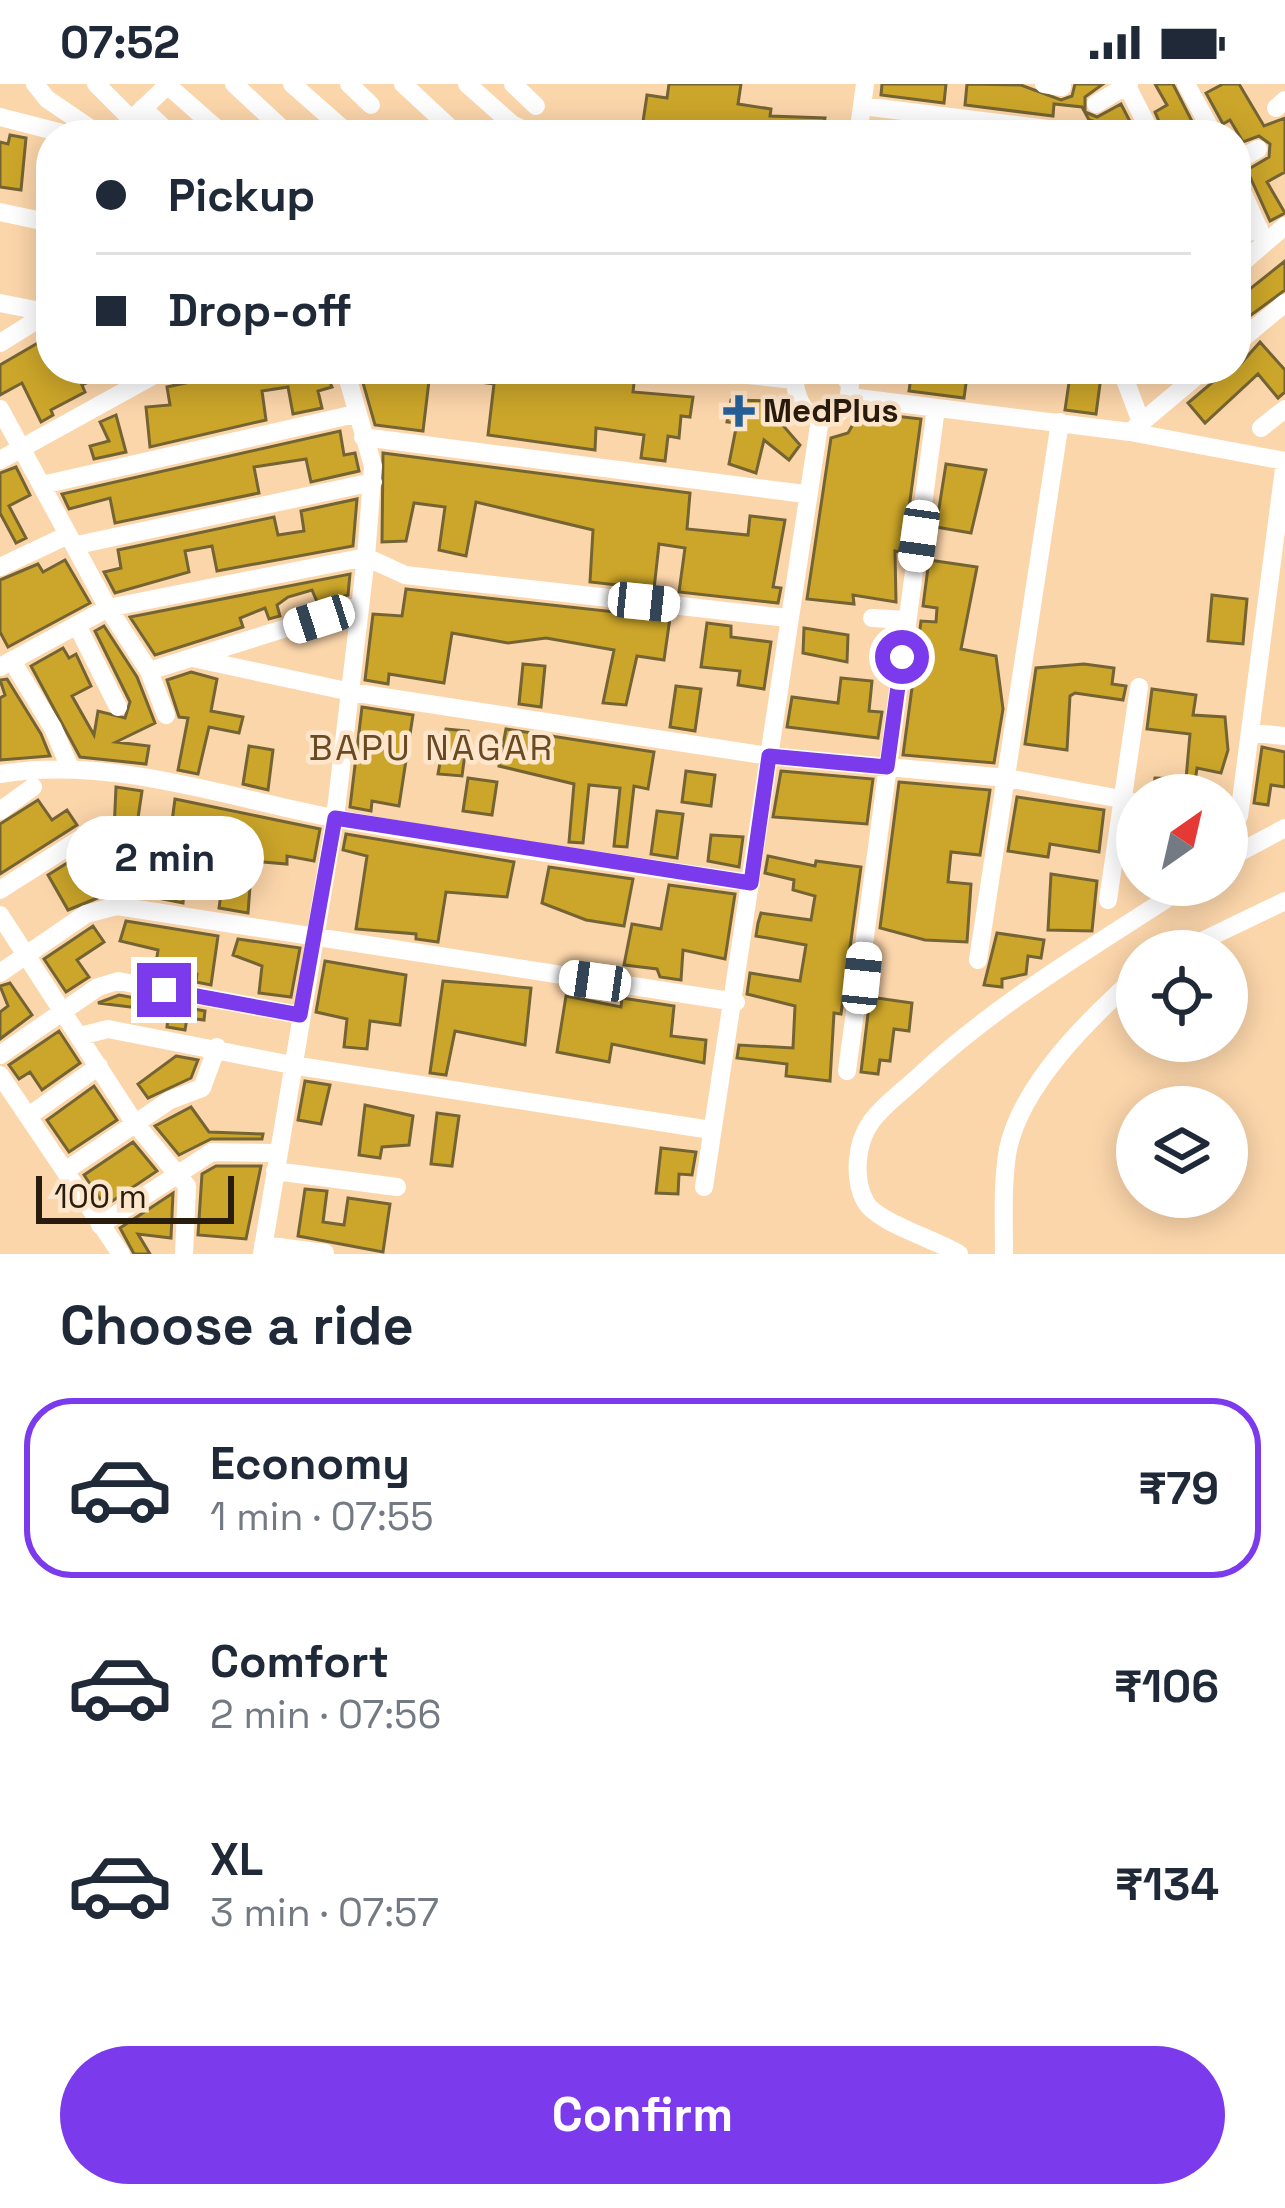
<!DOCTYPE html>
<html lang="en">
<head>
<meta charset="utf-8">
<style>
	:root { --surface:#fff; --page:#f2f2f3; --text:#1f2937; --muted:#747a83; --line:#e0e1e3; --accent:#7c3aed }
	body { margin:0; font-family:"Space Grotesk",sans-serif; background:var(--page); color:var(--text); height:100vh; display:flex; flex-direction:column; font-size:45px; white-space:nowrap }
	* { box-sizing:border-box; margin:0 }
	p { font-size:39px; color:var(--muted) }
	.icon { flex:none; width:66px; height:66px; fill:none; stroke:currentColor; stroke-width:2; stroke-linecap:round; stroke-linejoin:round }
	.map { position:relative; height:1170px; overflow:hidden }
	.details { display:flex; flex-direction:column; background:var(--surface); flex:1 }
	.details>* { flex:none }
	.top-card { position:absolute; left:36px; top:36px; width:1215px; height:264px; border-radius:48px; box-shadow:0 6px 30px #0003; display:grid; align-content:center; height:264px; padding:0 60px; background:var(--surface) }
	.needle { width:78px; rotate:34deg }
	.controls { position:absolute; left:1116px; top:690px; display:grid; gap:24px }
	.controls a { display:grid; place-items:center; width:132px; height:132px; border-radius:50%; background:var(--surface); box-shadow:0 6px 30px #0003; font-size:60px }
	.scale { position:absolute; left:36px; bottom:30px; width:198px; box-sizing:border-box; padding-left:12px; border:6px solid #2a1c0c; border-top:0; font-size:33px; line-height:42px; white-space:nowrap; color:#2a1c0c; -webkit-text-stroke:9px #fde6cc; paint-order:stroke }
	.end { position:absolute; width:54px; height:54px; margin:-27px; border:15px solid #7c3aed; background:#fff; box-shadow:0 0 0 6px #fff }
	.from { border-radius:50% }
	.bubble { position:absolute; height:84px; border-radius:42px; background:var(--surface); box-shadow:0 6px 30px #0003; font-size:39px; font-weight:700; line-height:84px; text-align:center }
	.car { position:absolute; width:36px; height:72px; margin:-36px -18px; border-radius:15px; box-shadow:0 0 9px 3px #0007; background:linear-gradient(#fff 24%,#345 0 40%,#fff 0 76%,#345 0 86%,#fff 0) }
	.top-card b { display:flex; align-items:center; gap:42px; height:114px; font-size:45px }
	.top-card b+b { border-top:3px solid var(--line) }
	.top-card i { width:30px; height:30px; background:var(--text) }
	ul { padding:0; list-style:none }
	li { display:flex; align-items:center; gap:36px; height:180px; margin:0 24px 18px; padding:0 36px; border:6px solid transparent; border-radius:48px }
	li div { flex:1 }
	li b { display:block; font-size:45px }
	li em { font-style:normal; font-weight:700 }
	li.on { border-color:var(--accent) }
	li>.icon { width:108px; height:108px; stroke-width:1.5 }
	h2 { padding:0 60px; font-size:54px; line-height:144px }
	.cta { display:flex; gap:24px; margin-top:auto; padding:24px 60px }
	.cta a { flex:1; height:138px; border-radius:72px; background:var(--accent); color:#fff; font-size:48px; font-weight:700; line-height:138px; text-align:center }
	.status { display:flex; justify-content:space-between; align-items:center; height:84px; padding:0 60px; background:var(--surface); direction:ltr }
	.status svg { height:33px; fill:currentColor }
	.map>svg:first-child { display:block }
	.building { fill:#cca62a; stroke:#756433; stroke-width:3 }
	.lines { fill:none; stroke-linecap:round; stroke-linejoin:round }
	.minor { stroke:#fff; stroke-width:18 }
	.route { stroke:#7c3aed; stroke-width:15 }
	.poi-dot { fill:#266097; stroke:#fde6cc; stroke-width:4.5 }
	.labels { text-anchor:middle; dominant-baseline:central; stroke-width:9; stroke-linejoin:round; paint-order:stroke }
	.poi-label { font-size:33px; font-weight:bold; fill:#2a1c0c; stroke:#fde6cc; text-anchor:start }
	.neighbourhood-label { font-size:36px; letter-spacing:3px; fill:#6a4a22; stroke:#fde6cc }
</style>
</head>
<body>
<div class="status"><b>07:52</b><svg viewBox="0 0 49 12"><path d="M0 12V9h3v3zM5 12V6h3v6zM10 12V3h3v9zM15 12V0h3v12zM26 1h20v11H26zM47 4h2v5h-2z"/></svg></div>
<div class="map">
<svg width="1285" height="1170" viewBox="0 0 1285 1170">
	<rect width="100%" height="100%" fill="#fcd6ab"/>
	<path class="building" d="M669,0h72l-3,20 33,5 -1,7 55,2 -3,17h-181l6,-40 20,3z
		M882,0h64l-2,19 -63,-8z
		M967,0l54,1 40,15 11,-4 3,-12h28l-18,13v15l12,5 24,-13 16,31h-27l-6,-11 -15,-4 -7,-13 -28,-3 -1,12 -88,-11z
		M1155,0h18l26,51h-34l-10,-23 12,-7z
		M1223,0h16l25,42 21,-8v54l-18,10 18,31 -15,8 -23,-51 22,-13 1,-13 -11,-8 -16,6 -13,-22 -7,4 -17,-31z
		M10,51l16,3 -5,52 -21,-3v-45l8,2z
		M1285,177v29l-49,36v-26z
		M43,256l8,12v17h68l4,8 -9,5 -5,-9 -27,12 3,7 -34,18 2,5 -12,7 -19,-39 -22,12v-30z
		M1260,258l25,28v22l-7,6 -20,-24 -53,49 -17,-20 40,-34h8z
		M250,285h74l8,18 -14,4 4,17 -29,6 -5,-27 -26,4 4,29 -116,27 -4,-40 24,-2 -3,-18z
		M359,285h79l-1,13 -8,-1 -6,50 -48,-6z
		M475,285l122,6 37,8 -1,9 60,5 -3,20 -9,-1 -2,22 -11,-2 -3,25 -24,-3 3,-23 -48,-7 -1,22 -107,-15 6,-51 -21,-3z
		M912,285h56l-4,29 -55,-7z
		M1071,285h31l-6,45 -31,-4z
		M731,316l39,1 3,13 27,31 -11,15 -25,-20 -8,33 -27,-9 8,-41 -10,-1z
		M860,328l61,7 -14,104 -8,29 -4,-1 1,51 -43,-7 1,9 -47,-5 24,-161 17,-5z
		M116,331l10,37 -32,7 -4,-13 19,-5 -9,-19z
		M340,347l4,24 11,-2 4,18 -48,11 -5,-23 -52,8 5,26 -144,30 -5,-25 -41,11 -7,-15z
		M383,369l307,40 -3,36 61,6 2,-19 35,4 -12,67 8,1 -3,15 -99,-11 6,-44 -26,-4 -5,45 -64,-7 3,-52 -117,-28 -10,54 -27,-6 6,-43 -31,-4 -8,38 -24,1z
		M946,380l40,6 -15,63 -35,-6z
		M16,383l14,28 -21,11 17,32 -10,5 -16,-30v-40z
		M357,415l-4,47 -136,25 -5,-25 -27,5 4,21 -74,21 -11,-21 17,-4 -3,-18 156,-33 4,18 26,-4 -3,-20z
		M65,476l25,43 -82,44 -8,-15v-52l38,-16 5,8z
		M929,476l48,7 -16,82 35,7 7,53 -9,54 -91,-8 18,-134 15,1 1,-14 -14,-2z
		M350,490l-2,21 -30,9 -6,-14 -24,7 -11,8 3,11 -11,3 -4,-11 -25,10 3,9 -88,28 -25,-38z
		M406,505l264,29 -6,42 -27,-4 -11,49 -23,-2 11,-53 -68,-12 -38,5 -56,-10 -8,50 -55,-9 -1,10 -23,-4 8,-66 29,2z
		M1212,511l35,4 -4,45 -35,-3z
		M707,539l24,3v11l40,5 -7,47 -26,-4 2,-14 -39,-4z
		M104,542l33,51 18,46 -39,19 33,4 -3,18 -66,-7 -49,-91 32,-18 6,10 7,-4 15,32 -19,10 22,39 4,-24 27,7 5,-16 -35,-71z
		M804,544l44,7 -1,27 -44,-9z
		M523,580l22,2 -4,41 -22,-3z
		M1084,580l30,4 -2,16 14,2 -3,14 -48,-7 -5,3 -3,54 -42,-6 11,-76z
		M191,588l26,7 -6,32 32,6 -4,16 -30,-6 -11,47 -20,-4 10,-52 -9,-1 -12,-37z
		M841,594l31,3 -3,30 13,1 -4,26 -91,-11 5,-30 46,6z
		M7,595l34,55 9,22 -50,4v-62l5,-3 -5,-15z
		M676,602l25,3 -6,42 -25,-4z
		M1152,605l44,6 -3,20 32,2 3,33 -7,23 -24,-5 -4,27h-40l2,-17 31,1 4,-45 -43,-5z
		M362,623l51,8 -14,91 -27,-5 -1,10 -21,-4z
		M446,645l22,2 -6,45 -24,-2z
		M506,645l148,23 -6,37 -14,-3 -7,61 -13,-1 6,-58 -31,-3 -6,58 -14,-1 5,-58 -75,-18z
		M249,662l24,4 -5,40 -25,-6z
		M1262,663l23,5v35l-14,-2 -3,20 -14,-2z
		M686,687l29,4 -4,31 -29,-4z
		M781,687l92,8 -6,45 -94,-7z
		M468,694l29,4 -5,33 -29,-4z
		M899,698l91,8 -10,65 -29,-3 -3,30 23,2 -4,58 -42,-2 -45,-12z
		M116,703l26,4 -7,47 -21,-7z
		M1017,713l87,13 -5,42 -49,-8 -2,13 -40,-6z
		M175,715l145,30 -6,32 -27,-5v8l-35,-3 -4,52 -29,-5 7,-49 -39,-7 -4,51 -45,-9 5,-48 25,5z
		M38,716l14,20 15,-10 10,15 -77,49v-50z
		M657,727l26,3 -6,44 -26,-4z
		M346,750l168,28 -7,35 -61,-5 -8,50 -22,-3v-5l-60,-5 11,-73 -24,-6z
		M711,751l32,2 -4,30 -31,-6z
		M107,754l10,14 -30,20 18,23 -37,15 -20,-35z
		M768,772l47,10 1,-5 45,6 -20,147 -7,-1 -4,68 -44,-5 1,-12 -50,-6 2,-13 54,3 2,-42 -48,-12 3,-21 50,8 6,-36 -50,-9 2,-13 3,-10 50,7 4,-24 -22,-6 1,-10 -29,-7z
		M549,783l84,12 -9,47 -38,-6 -44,-17z
		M1051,790l46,7 -5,50 -44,-1z
		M669,801l66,9 -10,65 -42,-9 -2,30 -21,-3 -3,-8 -33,-4 8,-41 29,5z
		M126,837l92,15 -7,49 -15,-3 1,-8 -42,-4 3,-20 -38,-9z
		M93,842l11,16 -27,18 12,17 -23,15 -22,-33z
		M997,849l47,7 -3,18 -13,-2 -2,18 -24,5v8l-18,-2z
		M238,855l62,9 -9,49 -32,-4 3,-27 -29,-11z
		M325,877l81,14 -6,50 -30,-4 -3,28 -23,-2 3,-28 -31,-7z
		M443,897l88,7 -6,57 -70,-14 -9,44 -16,-2z
		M10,899l22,32 -32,24v-27l8,-6 -8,-20z
		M119,911l86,16 -1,9 -17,-2 -2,12 -18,-3 1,-10 -22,-3 1,-5 -49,-6z
		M566,912l55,11 1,-9 52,8 -3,30 35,4 -2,23 -92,-19 -3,18 -52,-10z
		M870,913l42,6 -3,28 -15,-2 -4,32 -10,-1 -2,14 -17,-2z
		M59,947l21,32 -38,27 -12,-18 -11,7 -10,-14z
		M176,972l22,4 -7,18 -43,20 -10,-14z
		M305,997l25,4 -9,39 -23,-4z
		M94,1002l23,34 -48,32 -22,-32z
		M365,1021l48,11 -4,29 -27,2 -2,11 -21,-3z
		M191,1023l18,25 54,2 -1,5h-51l-32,16 -24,-29z
		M437,1029l22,3 -7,50 -21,-2z
		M133,1058l24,29 -52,35 -21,-31z
		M661,1064l35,4 -4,23 -13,-1 -1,20 -22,-1z
		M216,1082h45l-15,73 -48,-4 4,-61z
		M305,1105l22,2 -4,31 21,3 4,-27 42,6 -7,48 -85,-16z
		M173,1109l-2,45 -33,-4 12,20h-16l-14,-26z"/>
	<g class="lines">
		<path class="minor" d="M35,0l12,15 53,36
			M96,0l35,35
			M166,0l58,51
			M234,0l55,51
			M292,0l50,44
			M349,0l22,21
			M403,0l55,51
			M467,0l45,40 23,11
			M513,0l23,22
			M1044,0l18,3
			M1126,0l26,51
			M1186,0l28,51
			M1096,20l33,-20
			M862,22l235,29
			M143,24l28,27
			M1276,24l9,-8
			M0,33l70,18
			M115,51l54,-51
			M858,51l7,-51
			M1236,77l22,-12
			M1236,94l29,65 20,-17
			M0,128l51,11
			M1236,153l23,-9
			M1236,184l29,-25
			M0,219l51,10
			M0,259l48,-30
			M1236,260l49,-41
			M688,285l107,11
			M804,285l-9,11c1,33 29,55 53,23l2,-18 -10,-16
			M1121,285l20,53
			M850,313l280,35 155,29
			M0,325l108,199 41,63 211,-66
			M1261,344l24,-19
			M1130,348l75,-63
			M363,353l442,57
			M0,376l165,-91
			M42,401l313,-71
			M77,461l296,-63
			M0,483l68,-32
			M872,534l35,2
			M77,541l41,82
			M197,575l154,33 418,64 238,22 130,24
			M12,577l41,67 17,40
			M0,583l108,-59 258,-51 39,18 382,43
			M149,587l17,44
			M1252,649l33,3
			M0,690c114,-18 223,23 334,44 138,26 278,44 417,65
			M0,727l33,-24
			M1227,730l12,2 46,-355
			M1227,775l58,-31
			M0,806l102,-65
			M1108,816l31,-213
			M0,831l134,207 53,64 -3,68
			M1181,867l104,-50
			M978,876l82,-538
			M0,889l86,-59 31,-8 619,96
			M80,952l28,-7 184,36 419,65
			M0,971l98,-68 20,-6 182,34
			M847,987l89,-663
			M0,991l121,179
			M30,1031l69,-49
			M65,1087l105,-71 32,-12 15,-41
			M275,1087l122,16
			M704,1103l116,-768
			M100,1141l112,-73 64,1
			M263,1161l62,8
			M262,1170l73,-436 31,-261 7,-91 -28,-97
			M959,1170c-24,-15 -84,-32 -94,-53 -12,-23 -9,-58 6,-79 12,-17 32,-31 47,-45 81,-76 177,-131 270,-192
			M1004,1170c0,-34 -2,-71 4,-105 14,-65 81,-130 129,-173"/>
	</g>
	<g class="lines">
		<path class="route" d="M164,906l136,25 35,-197 416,65 18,-127 118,11 15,-110"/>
	</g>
	<path class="poi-dot" d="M733 309h12v12h12v12h-12v12h-12v-12h-12v-12h12z"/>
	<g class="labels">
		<g class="poi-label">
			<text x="763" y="327">MedPlus</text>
		</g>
		<g class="neighbourhood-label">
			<text x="432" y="664">BAPU NAGAR</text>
		</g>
	</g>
</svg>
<div class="controls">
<a><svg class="needle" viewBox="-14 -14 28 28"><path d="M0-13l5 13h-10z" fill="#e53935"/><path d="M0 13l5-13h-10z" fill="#747a83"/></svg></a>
<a><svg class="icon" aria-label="locate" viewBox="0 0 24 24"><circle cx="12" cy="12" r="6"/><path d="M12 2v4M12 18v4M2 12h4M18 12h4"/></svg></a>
<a><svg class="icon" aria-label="layers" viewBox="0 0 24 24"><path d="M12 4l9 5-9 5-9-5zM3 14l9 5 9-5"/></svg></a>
</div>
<div class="scale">100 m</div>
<i class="end from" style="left:902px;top:573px"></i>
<i class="end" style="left:164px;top:906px"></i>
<div class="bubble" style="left:66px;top:732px;width:198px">2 min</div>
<i class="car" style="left:919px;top:452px;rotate:188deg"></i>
<i class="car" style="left:644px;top:518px;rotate:96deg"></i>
<i class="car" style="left:319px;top:535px;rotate:252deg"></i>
<i class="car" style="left:862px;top:894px;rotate:6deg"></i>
<i class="car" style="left:595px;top:897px;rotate:278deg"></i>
<div class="top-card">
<b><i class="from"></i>Pickup</b>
<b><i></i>Drop-off</b>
</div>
</div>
<section class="details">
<h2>Choose a ride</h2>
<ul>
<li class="on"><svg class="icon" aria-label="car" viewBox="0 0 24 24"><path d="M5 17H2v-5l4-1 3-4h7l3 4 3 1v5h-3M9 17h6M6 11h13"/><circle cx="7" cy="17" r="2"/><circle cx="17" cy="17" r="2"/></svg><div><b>Economy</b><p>1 min · 07:55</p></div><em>₹79</em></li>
<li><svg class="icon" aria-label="car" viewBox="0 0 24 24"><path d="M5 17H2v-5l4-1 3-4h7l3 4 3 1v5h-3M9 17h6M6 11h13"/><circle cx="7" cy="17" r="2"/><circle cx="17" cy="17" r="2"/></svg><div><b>Comfort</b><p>2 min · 07:56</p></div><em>₹106</em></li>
<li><svg class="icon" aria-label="car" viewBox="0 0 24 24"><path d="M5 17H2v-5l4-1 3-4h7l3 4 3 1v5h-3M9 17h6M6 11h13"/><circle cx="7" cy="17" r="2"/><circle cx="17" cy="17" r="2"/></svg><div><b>XL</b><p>3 min · 07:57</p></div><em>₹134</em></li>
</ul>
<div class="cta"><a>Confirm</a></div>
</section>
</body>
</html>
